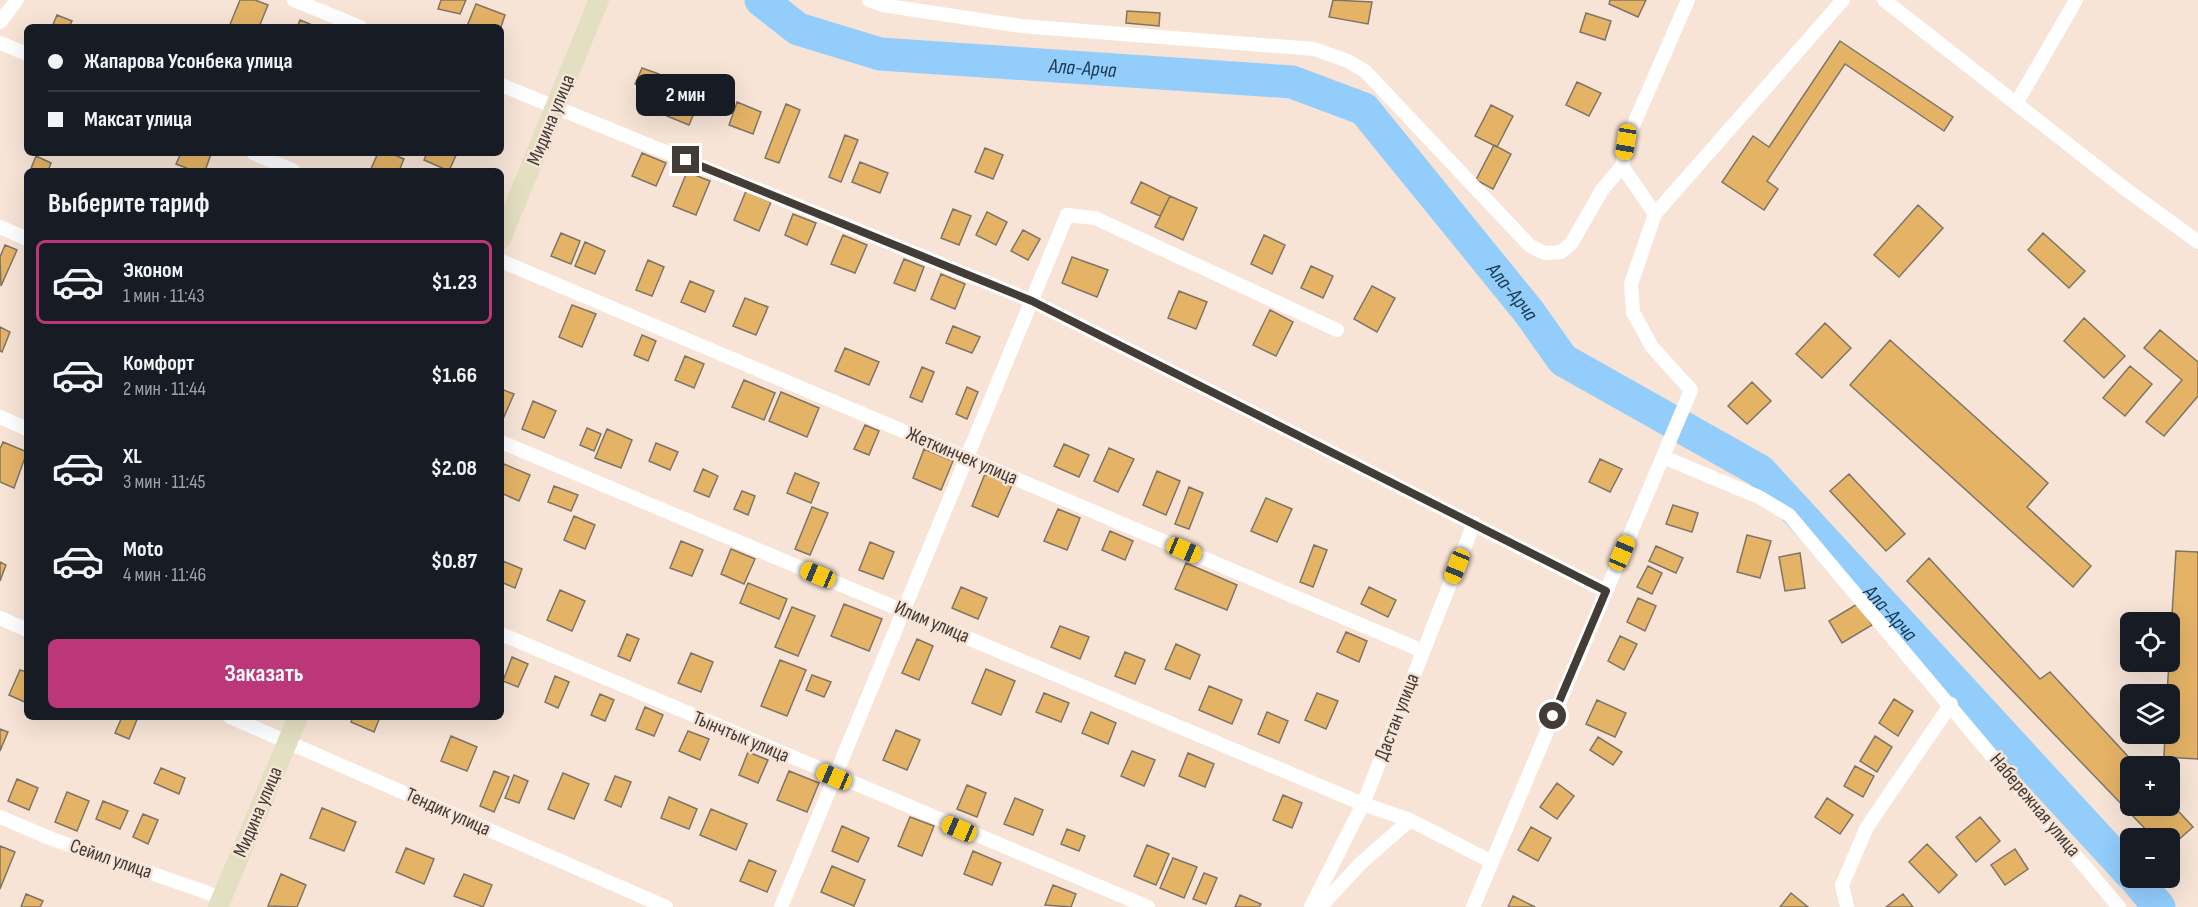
<!DOCTYPE html>
<html lang="ru">
<head>
<meta charset="utf-8">
<style>
	:root { --surface:#171b24; --page:#20242c; --text:#f1f3f6; --muted:#9ea1a6; --line:#363941; --accent:#bc377a }
	body { margin:0; font-family:"Sofia Sans Condensed",sans-serif; background:var(--page); color:var(--text); height:100vh; display:flex; flex-direction:column; font-size:22px; white-space:nowrap }
	* { box-sizing:border-box; margin:0 }
	p { font-size:20px; color:var(--muted) }
	.icon { flex:none; width:33px; height:33px; fill:none; stroke:currentColor; stroke-width:2; stroke-linecap:round; stroke-linejoin:round }
	.map { position:relative; flex:1; overflow:hidden }
	.panel { position:absolute; left:24px; top:168px; width:480px; height:552px; display:flex; flex-direction:column; background:var(--surface); border-radius:9px; box-shadow:0 6px 24px #0002 }
	.panel>* { flex:none }
	.top-card { position:absolute; left:24px; top:24px; width:480px; height:132px; border-radius:9px; box-shadow:0 6px 24px #0002; display:grid; align-content:center; height:132px; padding:0 24px; background:var(--surface) }
	.fabs { position:absolute; left:2120px; top:612px; display:grid; gap:12px }
	.fabs a { display:grid; place-items:center; width:60px; height:60px; border-radius:9px; background:var(--surface); box-shadow:0 6px 24px #0002; font-size:30px }
	.end { position:absolute; width:27px; height:27px; margin:-14px; border:8px solid #423b36; background:#fff; box-shadow:0 0 0 3px #fff }
	.from { border-radius:50% }
	.bubble { position:absolute; height:42px; border-radius:9px; background:var(--surface); box-shadow:0 6px 24px #0002; font-size:20px; font-weight:700; line-height:42px; text-align:center }
	.car { position:absolute; width:18px; height:36px; margin:-18px -9px; border-radius:8px; box-shadow:0 0 4px 2px #0007; background:linear-gradient(#f5c518 24%,#345 0 40%,#f5c518 0 76%,#345 0 86%,#f5c518 0) }
	.top-card b { display:flex; align-items:center; gap:21px; height:57px; font-size:22px }
	.top-card b+b { border-top:2px solid var(--line) }
	.top-card i { width:15px; height:15px; background:var(--text) }
	ul { padding:0; list-style:none }
	li { display:flex; align-items:center; gap:18px; height:84px; margin:0 12px 9px; padding:0 12px; border:3px solid transparent; border-radius:9px }
	li div { flex:1 }
	li b { display:block; font-size:22px }
	li em { font-style:normal; font-weight:700 }
	li.current { border-color:var(--accent) }
	li>.icon { width:54px; height:54px; stroke-width:1.5 }
	h2 { padding:0 24px; font-size:27px; line-height:72px }
	.cta { display:flex; gap:12px; margin-top:auto; padding:12px 24px }
	.cta a { flex:1; height:69px; border-radius:9px; background:var(--accent); color:#fff; font-size:24px; font-weight:700; line-height:69px; text-align:center }
	.map>svg:first-child { display:block }
	.lines { fill:none; stroke-linecap:round; stroke-linejoin:round }
	.river { stroke:#92cdfb; stroke-width:33 }
	.building { fill:#e4b366; stroke:#807565; stroke-width:1.5 }
	.street { stroke:#fff; stroke-width:14 }
	.secondary { stroke:#e3dfc1; stroke-width:20 }
	.route { stroke:#423b36; stroke-width:8 }
	.labels { text-anchor:middle; dominant-baseline:central; stroke-width:5; stroke-linejoin:round; paint-order:stroke }
	.street-label { font-size:20px; fill:#423b36; stroke:#f7e4d7 }
	.water-label { font-size:21px; font-style:italic; fill:#17384f; stroke:#f7e4d7 }
</style>
</head>
<body>
<div class="map">
<svg width="2198" height="907" viewBox="0 0 2198 907">
	<rect width="100%" height="100%" fill="#f7e4d7"/>
	<g class="lines">
		<g class="river">
			<path id="s1" d="M761,0l37,29 82,25 412,28 72,27 165,203 34,48 197,111 370,402"/>
			<path d="M2135,878l24,29"/>
		</g>
	</g>
	<path class="building" d="M240,0h15l13,5 -9,22h-30z
		M441,0h25l-6,14 -22,-5z
		M1333,0l39,2 -4,22 -39,-7z
		M1610,0h36l-8,17 -29,-13z
		M476,4l29,11 -4,12 -34,-1z
		M1127,11l33,2 -1,13 -33,-3z
		M1586,13l25,8 -6,19 -25,-8z
		M57,15l15,6 -3,6h-17z
		M300,20l17,7h-20z
		M1840,41l113,76 -9,14 -99,-67 -78,117 11,8 -14,21 -42,-28 31,-46 16,11z
		M642,68l17,6 -7,17 -17,-7z
		M1577,82l24,11 -12,23 -23,-11z
		M673,100l23,9 -7,16 -22,-9z
		M737,102l24,10 -8,22 -24,-9z
		M786,104l14,6 -21,53 -14,-5z
		M1491,105l22,11 -16,31 -22,-11z
		M845,135l13,5 -17,42 -12,-5z
		M1494,145l17,9 -18,35 -17,-9z
		M985,148l18,7 -10,24 -18,-7z
		M181,153h27l3,1 -6,17h-11l-18,-7z
		M378,153h12l14,6 -5,12h-29z
		M427,153h30l-8,18 -25,-11z
		M642,153l24,10 -10,23 -24,-10z
		M36,156l15,7 -3,8h-18z
		M860,162l28,11 -8,20 -28,-11z
		M687,172l23,9 -14,34 -23,-9z
		M1141,182l29,14 -10,20 -29,-13z
		M746,191l25,11 -12,29 -25,-11z
		M1170,196l27,12 -14,32 -28,-13z
		M1918,205l25,23 -44,49 -25,-22z
		M953,209l18,7 -12,29 -18,-7z
		M987,212l20,10 -11,23 -20,-10z
		M793,214l23,9 -9,22 -22,-10z
		M1023,230l17,9 -12,21 -17,-9z
		M561,233l19,8 -9,23 -20,-8z
		M2043,233l42,38 -16,17 -41,-38z
		M843,235l24,10 -12,28 -24,-9z
		M1264,235l21,10 -13,29 -21,-10z
		M585,242l20,9 -10,23 -20,-8z
		M5,245l12,5 -16,36 -1,-29z
		M1072,257l36,13 -11,27 -35,-14z
		M904,259l20,8 -9,24 -21,-8z
		M648,260l16,7 -12,29 -16,-6z
		M1311,266l22,10 -10,22 -22,-10z
		M941,274l24,10 -10,25 -24,-10z
		M690,281l24,10 -9,21 -24,-10z
		M1372,286l23,12 -18,34 -23,-13z
		M1179,291l28,11 -11,27 -28,-11z
		M745,298l23,9 -12,28 -23,-9z
		M572,305l24,9 -14,33 -23,-10z
		M1270,310l23,12 -17,34 -23,-11z
		M2084,318l41,38 -21,22 -40,-37z
		M1825,323l26,25 -29,30 -26,-24z
		M953,326l27,11 -8,16 -26,-10z
		M0,327l10,5 -8,20 -2,-1z
		M2160,330l38,32v34l-34,40 -18,-14 36,-42 -38,-32z
		M642,335l14,6 -8,20 -14,-6z
		M1890,340l158,143 -21,24 64,59 -18,21 -223,-202z
		M845,348l34,14 -10,23 -34,-14z
		M685,356l19,8 -10,24 -19,-8z
		M2130,366l22,18 -27,32 -22,-18z
		M922,367l12,5 -12,30 -12,-5z
		M744,380l31,13 -11,27 -32,-13z
		M1752,382l19,19 -24,23 -19,-18z
		M967,387l11,5 -11,27 -11,-5z
		M501,389l13,5 -11,25 -2,-1z
		M781,392l38,16 -12,29 -38,-16z
		M533,401l23,10 -12,27 -22,-9z
		M865,425l14,6 -10,24 -15,-6z
		M587,428l14,6 -7,17 -14,-6z
		M607,429l25,11 -11,28 -26,-10z
		M3,442l24,10 -13,36 -14,-6v-33z
		M656,443l22,9 -8,18 -21,-9z
		M1064,444l25,11 -10,22 -25,-11z
		M1109,448l25,11 -16,33 -24,-11z
		M924,449l29,12 -12,29 -28,-12z
		M1600,459l22,10 -12,23 -21,-10z
		M504,464l26,11 -11,26 -18,-8v-21z
		M703,469l15,7 -9,21 -15,-6z
		M1157,471l23,10 -14,34 -23,-10z
		M795,473l24,10 -8,20 -24,-10z
		M985,474l27,11 -14,32 -26,-11z
		M1849,474l56,60 -19,17 -56,-60z
		M554,486l24,9 -7,16 -23,-9z
		M1189,487l14,6 -14,36 -14,-5z
		M742,491l13,5 -7,19 -14,-6z
		M1266,498l26,11 -15,33 -26,-11z
		M1673,505l25,8 -6,19 -26,-8z
		M812,507l16,6 -18,42 -15,-6z
		M1058,509l22,9 -13,32 -23,-9z
		M574,516l21,9 -10,24 -21,-9z
		M1110,531l23,10 -8,19 -23,-10z
		M1747,535l24,6 -11,37 -23,-6z
		M681,541l22,9 -11,26 -22,-8z
		M870,542l24,10 -11,27 -24,-9z
		M1314,545l13,5 -14,37 -13,-5z
		M1656,546l27,12 -7,15 -27,-12z
		M731,549l24,10 -11,25 -23,-10z
		M2176,551l22,1v207l-34,-2 1,-23h4l-2,-40z
		M1800,553l5,35 -20,3 -6,-34z
		M1929,558l111,121 10,-7 87,94h-7v40h39v-5l24,26 -24,21v-10h-15l-247,-257z
		M503,561l19,8 -7,19 -14,-6z
		M0,562l6,3 -6,16z
		M1186,563l51,22 -10,25 -52,-21z
		M1648,566l14,7 -10,21 -15,-7z
		M748,583l39,16 -8,20 -39,-16z
		M961,587l26,11 -9,21 -26,-11z
		M1369,587l27,13 -8,17 -27,-13z
		M560,590l25,11 -13,30 -25,-11z
		M1638,598l18,8 -11,25 -18,-9z
		M1859,603l13,22 -30,18 -13,-22z
		M844,604l38,15 -13,32 -38,-15z
		M792,607l23,9 -17,40 -23,-9z
		M1060,626l29,11 -9,22 -29,-12z
		M1346,632l21,9 -8,21 -22,-10z
		M627,634l12,5 -9,22 -12,-5z
		M1620,636l17,8 -13,26 -16,-9z
		M917,639l16,7 -14,34 -17,-7z
		M1176,644l24,11 -10,24 -25,-10z
		M1125,652l20,8 -10,24 -20,-8z
		M691,653l22,9 -12,30 -23,-9z
		M512,657l16,7 -10,23 -15,-6z
		M780,660l26,10 -19,46 -26,-10z
		M986,669l29,12 -14,34 -29,-12z
		M20,670l7,2v31l-18,-8z
		M812,675l19,7 -7,15 -18,-7z
		M555,676l14,6 -11,26 -13,-6z
		M1209,686l33,14 -10,24 -33,-14z
		M1044,693l25,10 -8,19 -25,-10z
		M1317,693l21,8 -12,28 -21,-9z
		M600,694l14,6 -9,21 -14,-6z
		M1894,699l19,12 -15,25 -19,-13z
		M1597,700l29,13 -11,24 -29,-13z
		M645,707l18,8 -9,21 -18,-7z
		M1091,712l25,11 -8,21 -26,-11z
		M1267,712l21,9 -9,22 -21,-9z
		M122,717h16l-9,22 -14,-6z
		M353,717h27l-6,15 -23,-10z
		M0,729l8,3 -8,19z
		M896,730l24,10 -13,30 -24,-10z
		M688,731l21,8 -9,21 -21,-9z
		M451,736l26,11 -10,24 -26,-10z
		M1875,736l17,11 -15,25 -17,-11z
		M1598,737l24,15 -9,13 -23,-15z
		M1132,751l23,9 -11,26 -23,-10z
		M748,752l20,8 -10,23 -19,-8z
		M1188,753l26,11 -9,23 -26,-11z
		M1855,766l19,10 -11,21 -19,-11z
		M161,768l24,10 -6,16 -25,-11z
		M494,771l15,6 -15,35 -14,-6z
		M789,771l30,12 -12,29 -30,-12z
		M563,773l26,11 -15,35 -26,-10z
		M514,775l14,6 -9,22 -14,-5z
		M615,776l16,6 -10,25 -16,-7z
		M17,779l21,9 -9,22 -21,-9z
		M1557,783l17,13 -17,23 -17,-12z
		M967,785l19,8 -9,24 -20,-8z
		M67,792l22,9 -12,30 -22,-9z
		M1283,795l19,8 -10,25 -19,-8z
		M669,797l28,12 -8,20 -28,-11z
		M1015,798l28,12 -10,25 -29,-11z
		M1827,798l26,17 -13,19 -25,-17z
		M103,801l25,10 -8,18 -24,-10z
		M322,808l34,14 -12,29 -34,-13z
		M711,809l36,15 -11,26 -36,-15z
		M143,814l15,6 -10,24 -15,-7z
		M910,817l24,9 -12,30 -24,-10z
		M1980,817l20,24 -24,21 -20,-25z
		M842,826l27,12 -11,24 -26,-11z
		M1531,827l20,11 -13,23 -20,-11z
		M1067,829l18,7 -6,15 -18,-7z
		M1927,844l30,31 -18,18 -30,-31z
		M1147,845l22,9 -13,31 -22,-9z
		M0,846l15,6 -15,37z
		M406,848l28,11 -10,25 -28,-12z
		M2015,849l13,20 -23,16 -14,-20z
		M973,851l28,12 -9,22 -28,-11z
		M1173,858l24,9 -13,31 -24,-10z
		M749,860l27,11 -9,21 -27,-11z
		M832,866l33,14 -11,26 -33,-14z
		M1204,873l13,5 -11,26 -13,-5z
		M281,874l25,11 -9,22 -29,-1z
		M464,874l28,11 -9,22 -29,-11z
		M1053,885l23,9 -5,13 -26,-2z
		M1791,893l17,14h-28z
		M26,894l17,7 -3,6h-19z
		M1903,894l10,13h-27z
		M1240,895l21,9 -2,3h-24z
		M1513,896l22,11h-27z"/>
	<g class="lines">
		<path class="street" d="M294,0l66,27
			M869,0l13,5 138,21 294,23 34,12 17,10 165,175 15,7 16,-1 10,-8 31,-54 20,-24
			M1884,0l240,188 74,54
			M0,22l17,-22
			M0,43l27,11
			M501,85l531,216 574,290
			M2016,104l60,-104
			M253,153l41,18
			M1655,214l188,-214
			M0,227l27,12
			M501,261l922,390
			M0,417l27,12
			M501,442l862,362 47,16 82,42
			M1663,457l96,40 30,18 330,392
			M0,618l27,12
			M501,634l647,273
			M230,717l436,190
			M0,817l52,22 171,59
			M781,907l286,-692 28,3 242,112
			M1311,907l52,-103 111,-281
			M1320,907l41,-44 49,-43
			M1473,907l218,-517 -39,-43 -19,-35 -2,-28 24,-70 -33,-48 4,-24 62,-142
			M1847,907l-5,-22 25,-58 84,-123"/>
		<path class="secondary" d="M501,239l98,-239
			M218,907l80,-190"/>
	</g>
	<g class="lines">
		<path class="route" d="M686,160l346,141 574,290 -53,125"/>
	</g>
	<g class="labels">
		<g class="street-label">
			<text transform="translate(551 120) rotate(-68)">Мидина улица</text>
			<text transform="translate(962 456) rotate(23)">Жеткинчек улица</text>
			<text transform="translate(932 622) rotate(23)">Илим улица</text>
			<text transform="translate(1397 717) rotate(-69)">Дастан улица</text>
			<text transform="translate(741 737) rotate(23)">Тынчтык улица</text>
			<text transform="translate(2035 805) rotate(50)">Набережная улица</text>
			<text transform="translate(258 812) rotate(-67)">Мидина улица</text>
			<text transform="translate(448 812) rotate(24)">Тендик улица</text>
			<text transform="translate(111 859) rotate(19)">Сейил улица</text>
		</g>
		<g class="water-label">
			<text stroke="none"><textPath href="#s1" startOffset="336">Ала-Арча</textPath></text>
			<text stroke="none"><textPath href="#s1" startOffset="858">Ала-Арча</textPath></text>
			<text stroke="none"><textPath href="#s1" startOffset="1362">Ала-Арча</textPath></text>
		</g>
	</g>
</svg>
<div class="fabs">
<a><svg class="icon" aria-label="locate" viewBox="0 0 24 24"><circle cx="12" cy="12" r="6"/><path d="M12 2v4M12 18v4M2 12h4M18 12h4"/></svg></a>
<a><svg class="icon" aria-label="layers" viewBox="0 0 24 24"><path d="M12 4l9 5-9 5-9-5zM3 14l9 5 9-5"/></svg></a>
<a>+</a>
<a>−</a>
</div>
<i class="end from" style="left:1553px;top:716px"></i>
<i class="end" style="left:686px;top:160px"></i>
<div class="bubble" style="left:636px;top:74px;width:99px">2 мин</div>
<i class="car" style="left:1626px;top:142px;rotate:189deg"></i>
<i class="car" style="left:1184px;top:550px;rotate:113deg"></i>
<i class="car" style="left:1622px;top:553px;rotate:23deg"></i>
<i class="car" style="left:1457px;top:566px;rotate:202deg"></i>
<i class="car" style="left:818px;top:575px;rotate:293deg"></i>
<i class="car" style="left:834px;top:777px;rotate:293deg"></i>
<i class="car" style="left:959px;top:829px;rotate:293deg"></i>
<div class="top-card">
<b><i class="from"></i>Жапарова Усонбека улица</b>
<b><i></i>Максат улица</b>
</div>
<section class="panel">
<h2>Выберите тариф</h2>
<ul>
<li class="current"><svg class="icon" aria-label="car" viewBox="0 0 24 24"><path d="M5 17H2v-5l4-1 3-4h7l3 4 3 1v5h-3M9 17h6M6 11h13"/><circle cx="7" cy="17" r="2"/><circle cx="17" cy="17" r="2"/></svg><div><b>Эконом</b><p>1 мин · 11:43</p></div><em>$1.23</em></li>
<li><svg class="icon" aria-label="car" viewBox="0 0 24 24"><path d="M5 17H2v-5l4-1 3-4h7l3 4 3 1v5h-3M9 17h6M6 11h13"/><circle cx="7" cy="17" r="2"/><circle cx="17" cy="17" r="2"/></svg><div><b>Комфорт</b><p>2 мин · 11:44</p></div><em>$1.66</em></li>
<li><svg class="icon" aria-label="car" viewBox="0 0 24 24"><path d="M5 17H2v-5l4-1 3-4h7l3 4 3 1v5h-3M9 17h6M6 11h13"/><circle cx="7" cy="17" r="2"/><circle cx="17" cy="17" r="2"/></svg><div><b>XL</b><p>3 мин · 11:45</p></div><em>$2.08</em></li>
<li><svg class="icon" aria-label="car" viewBox="0 0 24 24"><path d="M5 17H2v-5l4-1 3-4h7l3 4 3 1v5h-3M9 17h6M6 11h13"/><circle cx="7" cy="17" r="2"/><circle cx="17" cy="17" r="2"/></svg><div><b>Moto</b><p>4 мин · 11:46</p></div><em>$0.87</em></li>
</ul>
<div class="cta"><a>Заказать</a></div>
</section>
</div>
</body>
</html>
